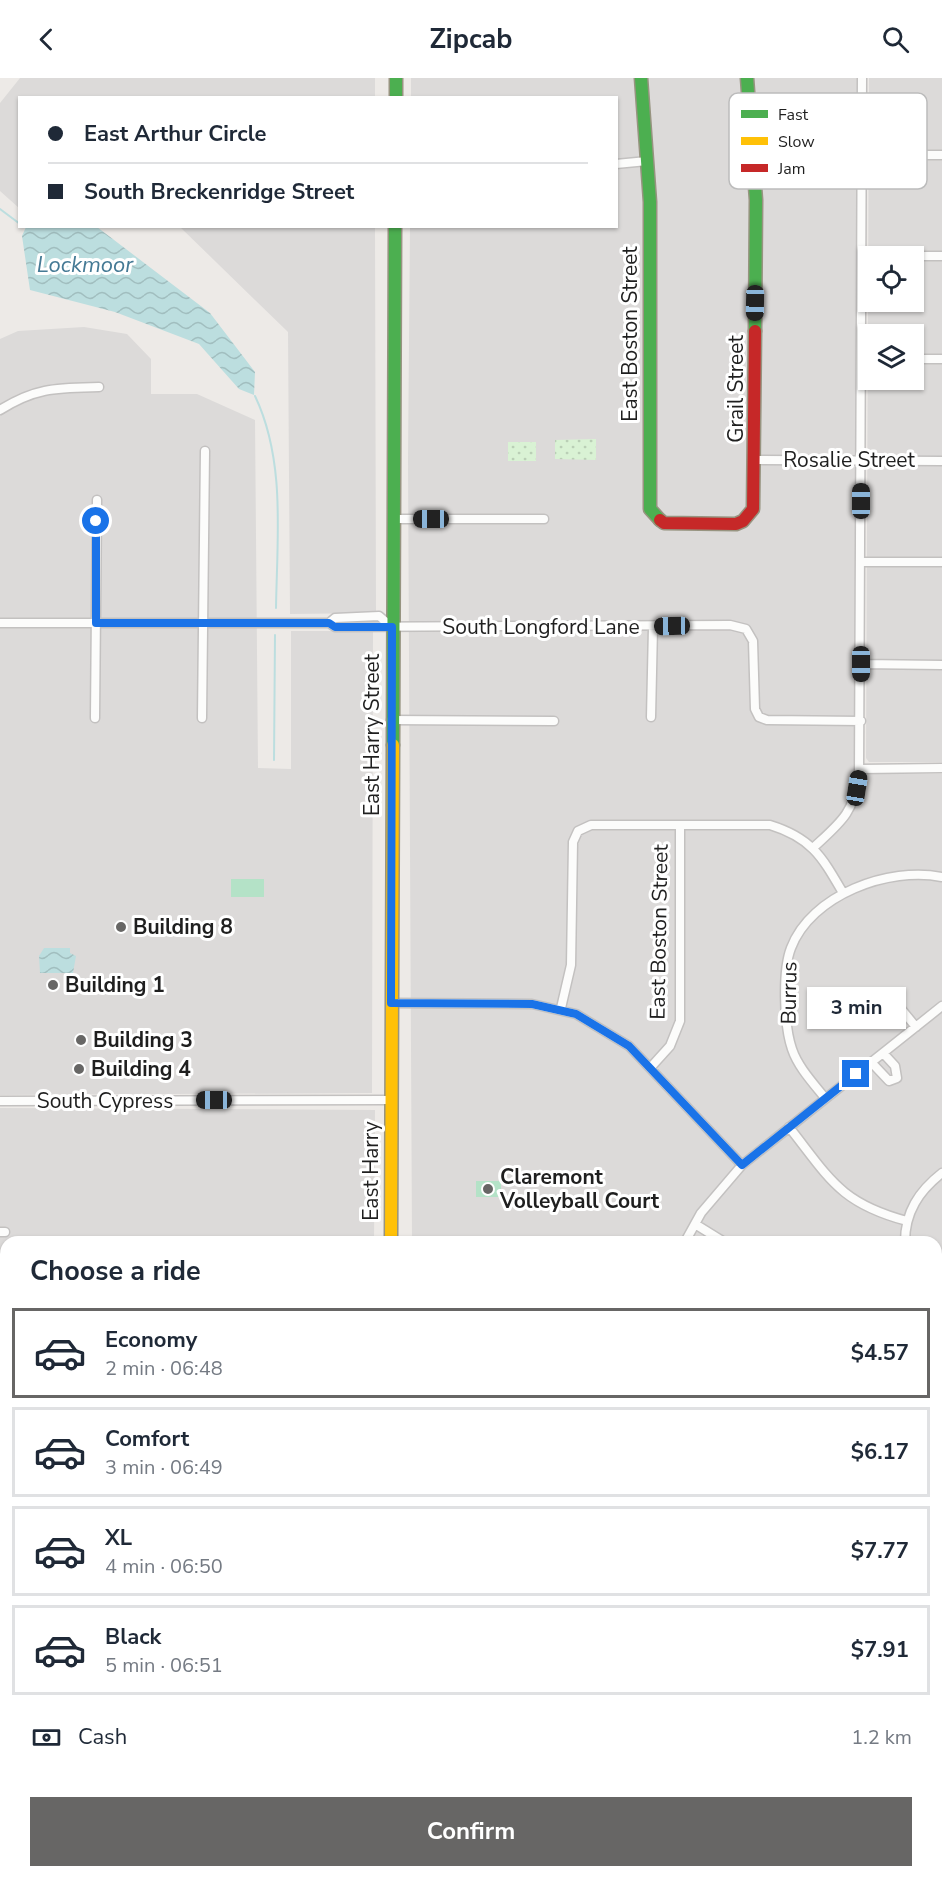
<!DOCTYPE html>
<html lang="en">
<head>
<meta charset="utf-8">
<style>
	:root { --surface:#fff; --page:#f2f2f3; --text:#1f2937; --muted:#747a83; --line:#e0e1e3; --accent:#676665 }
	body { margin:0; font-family:"Nunito Sans",sans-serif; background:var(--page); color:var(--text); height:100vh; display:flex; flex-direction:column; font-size:22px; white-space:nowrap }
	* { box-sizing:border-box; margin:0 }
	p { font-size:20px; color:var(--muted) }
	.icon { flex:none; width:33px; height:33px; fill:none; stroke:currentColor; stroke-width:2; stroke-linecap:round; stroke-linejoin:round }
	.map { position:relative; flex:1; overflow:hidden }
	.details { position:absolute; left:0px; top:1158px; width:942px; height:642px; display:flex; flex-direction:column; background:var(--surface); border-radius:18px 18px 0 0; box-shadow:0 2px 4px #0004 }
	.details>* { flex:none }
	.hud { position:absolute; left:18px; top:18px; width:600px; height:132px; border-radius:0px; box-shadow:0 2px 4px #0004; display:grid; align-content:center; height:132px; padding:0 30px; background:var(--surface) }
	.buttons { position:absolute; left:858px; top:168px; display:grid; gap:12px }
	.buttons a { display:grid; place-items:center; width:66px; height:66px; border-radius:0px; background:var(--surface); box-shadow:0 2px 4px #0004; font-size:30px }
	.end { position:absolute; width:27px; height:27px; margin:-14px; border:8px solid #1a73e8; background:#fff; box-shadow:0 0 0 3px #fff }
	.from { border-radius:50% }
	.bubble { position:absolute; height:42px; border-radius:0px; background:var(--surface); box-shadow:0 2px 4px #0004; font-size:20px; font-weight:700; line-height:42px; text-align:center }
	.car { position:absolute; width:18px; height:36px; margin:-18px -9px; border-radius:8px; box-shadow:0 0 4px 2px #0007; background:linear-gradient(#222 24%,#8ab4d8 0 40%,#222 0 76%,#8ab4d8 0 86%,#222 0) }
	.hud b { display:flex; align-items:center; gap:21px; height:57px; font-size:22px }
	.hud b+b { border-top:2px solid var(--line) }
	.hud i { width:15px; height:15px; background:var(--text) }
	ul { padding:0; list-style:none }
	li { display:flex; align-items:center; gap:18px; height:90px; margin:0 12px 9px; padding:0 18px; border:3px solid var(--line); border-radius:0px }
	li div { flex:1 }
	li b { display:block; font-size:22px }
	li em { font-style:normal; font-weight:700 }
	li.on { border-color:var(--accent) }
	li>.icon { width:54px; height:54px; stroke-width:1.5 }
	h2 { padding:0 30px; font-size:27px; line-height:72px }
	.pay { display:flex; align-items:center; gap:15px; height:66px; padding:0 30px; font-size:22px }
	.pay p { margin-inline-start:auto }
	.primary-button { display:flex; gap:12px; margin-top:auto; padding:12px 30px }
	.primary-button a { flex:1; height:69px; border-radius:0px; background:var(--accent); color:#fff; font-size:24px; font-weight:700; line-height:69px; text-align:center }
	header { display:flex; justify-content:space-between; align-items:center; height:78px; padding:0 30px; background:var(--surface); font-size:27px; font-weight:700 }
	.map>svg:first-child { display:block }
	.residential { fill:#dcdad9; fill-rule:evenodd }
	.commercial { fill:#efdedf }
	.religious { fill:#dbdad9 }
	.park { fill:url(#park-dots) }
	.pitch { fill:#b4e2c7 }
	.parking { fill:#dddcdb }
	.water { fill:url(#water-waves) }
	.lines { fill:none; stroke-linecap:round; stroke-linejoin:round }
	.stream { stroke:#bcdedf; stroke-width:2 }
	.street-casing { stroke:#c3c1c0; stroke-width:11 }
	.fast-casing { stroke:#979480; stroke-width:15 }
	.slow-casing { stroke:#979480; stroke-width:15 }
	.jam-casing { stroke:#979480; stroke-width:15 }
	.street { stroke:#fcfcfb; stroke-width:8 }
	.fast { stroke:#4caf50; stroke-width:12 }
	.slow { stroke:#ffc107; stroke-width:12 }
	.jam { stroke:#c62828; stroke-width:12 }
	.route { stroke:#1a73e8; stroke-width:8 }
	.poi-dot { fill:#676665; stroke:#fff; stroke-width:2 }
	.labels { text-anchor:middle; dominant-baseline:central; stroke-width:6; stroke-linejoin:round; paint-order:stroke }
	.street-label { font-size:21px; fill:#1f1f1f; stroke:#fff }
	.poi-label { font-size:21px; font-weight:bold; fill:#1f1f1f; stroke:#fff; text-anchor:start }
	.water-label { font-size:22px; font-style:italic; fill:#457a95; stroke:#fff }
	.key { fill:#fff; stroke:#bcbcbc; stroke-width:1.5 }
	.key-label { font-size:16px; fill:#1f1f1f }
</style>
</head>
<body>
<header><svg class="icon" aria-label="back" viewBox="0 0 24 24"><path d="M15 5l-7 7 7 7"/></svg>Zipcab<svg class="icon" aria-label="search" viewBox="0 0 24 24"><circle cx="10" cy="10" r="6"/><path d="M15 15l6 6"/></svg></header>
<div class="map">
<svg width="942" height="1800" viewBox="0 0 942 1800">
	<defs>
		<pattern id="park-dots" width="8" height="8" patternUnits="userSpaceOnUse" patternTransform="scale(1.5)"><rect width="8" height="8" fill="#d9f2d4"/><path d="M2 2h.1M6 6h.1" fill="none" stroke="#bacfb6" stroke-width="1.8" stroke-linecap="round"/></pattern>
		<pattern id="water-waves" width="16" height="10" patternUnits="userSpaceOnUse" patternTransform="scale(1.5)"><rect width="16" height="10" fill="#bcdedf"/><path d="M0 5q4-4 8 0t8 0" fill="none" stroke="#a1bebf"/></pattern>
	</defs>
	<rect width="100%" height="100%" fill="#edeae7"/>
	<path class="residential" d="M20,0h355v19l-355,1 -1,110 -19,-17v-88z
		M411,0h450l-5,690 16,6h70v909h-6v-441h-524l-4,-783 2,-232 206,-1v-128l-205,-1z
		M869,0h73v684h-73l-3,-4zM868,178h46v46h-46zM868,256h46v46h-46z
		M180,149h195l1,386 -86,1 -2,-282z
		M84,249l43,7 24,25v35h46l58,26 3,348 33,1v-138h82l-1,462 -372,2v-756l18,-8z
		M0,1030l375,2 -1,132h-368v341h-6z"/>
	<path class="commercial" d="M0,1508h6v102h-6z
		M77,1794h302v6h-302z"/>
	<path class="religious" d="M0,1654h6v140h31v6h-37z"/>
	<path class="park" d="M596,361v21l-41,-1v-19z
		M508,364h28v19h-28z
		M936,1646h6v154h-230l-1,-6h225z"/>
	<path class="pitch" d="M231,801h33v18h-33z
		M476,1103h25v16h-25z"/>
	<path class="parking" d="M174,1794h94l4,6h-95z
		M290,1794h71v4l6,2h-77z"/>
	<path class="water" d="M26,149h71l113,86 45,59 -1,23 -15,-6 -40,-45 -84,-32 -85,-22 -8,-54z
		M44,870h26v5l6,3 -3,17h-33l-1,-17z"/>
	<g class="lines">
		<path class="stream" d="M0,131l20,15
			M255,318c31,65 22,142 21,212
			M274,682l1,-125"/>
		<g class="street-casing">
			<path id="street" d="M864,77h78
				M616,86l31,-3
				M869,178h73
				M914,281h28
				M0,332c36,-23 58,-22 99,-23
				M755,382l187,1
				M393,441h151
				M861,484h81
				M0,545h329l6,4 395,-2 16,4 7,12 2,68 4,8 8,3 94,1
				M329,545l6,-5 44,-2 13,11
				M861,586l81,1
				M651,639l2,-90
				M95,640l2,-218
				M202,640l3,-267
				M391,642l163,1
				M860,691l82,-1
				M814,769c27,-25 39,-33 45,-71l3,-698
				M888,915l28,34
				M391,925l141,1 44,10 53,32 113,119
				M561,930l10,-43 2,-123 5,-11 13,-6h179c42,13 52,32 73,68
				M871,984l18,19 8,-3 -2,-12 -12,-13
				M651,989l19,-21 10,-25v-196
				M825,1020c-12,-15 -27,-31 -33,-49 -8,-23 -10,-78 -1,-101 20,-53 98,-82 151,-71
				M0,1023l391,-1
				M789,1049c41,52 51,76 118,94
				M695,1146l29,18
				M0,1154h5
				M685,1164l16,-29 41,-48 200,-159
				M905,1164c0,-30 14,-51 37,-69
				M936,1228l6,8
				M0,1264h4
				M936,1339l6,-5
				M0,1392h6
				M936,1406l6,12"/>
		</g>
		<g class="fast-casing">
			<path id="fast" d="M396,0v20
				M641,0l9,124v307l10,11
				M747,0l9,122 -1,131
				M393,667l2,-519
				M936,1624h6"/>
		</g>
		<g class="slow-casing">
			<path id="slow" d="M391,1164l2,-497
				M0,1624h6
				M392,1794v6"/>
		</g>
		<g class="jam-casing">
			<path id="jam" d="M660,442l4,3 72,1 7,-3 10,-12 2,-178"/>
		</g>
		<use href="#street" class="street"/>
		<use href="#fast" class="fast"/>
		<use href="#slow" class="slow"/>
		<use href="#jam" class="jam"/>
	</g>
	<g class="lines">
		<path class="route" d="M96,443v102h233l6,4h57l-1,376 141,1 44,10 53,32 113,119 114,-91"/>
	</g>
	<g class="poi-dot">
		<circle cx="121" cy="849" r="6"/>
		<circle cx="53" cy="907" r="6"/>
		<circle cx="81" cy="962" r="6"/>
		<circle cx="79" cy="991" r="6"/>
		<circle cx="488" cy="1111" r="6"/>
	</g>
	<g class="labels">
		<g class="street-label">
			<text transform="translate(630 256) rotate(-90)">East Boston Street</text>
			<text transform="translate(736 311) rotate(-90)">Grail Street</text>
			<text x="849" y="382">Rosalie Street</text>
			<text x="541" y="549">South Longford Lane</text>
			<text transform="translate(372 657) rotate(-90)">East Harry Street</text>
			<text transform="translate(659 854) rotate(-89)">East Boston Street</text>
			<text transform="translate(789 915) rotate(-89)">Burrus</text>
			<text x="105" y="1023">South Cypress</text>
			<text transform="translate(371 1093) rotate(-90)">East Harry</text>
		</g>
		<g class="poi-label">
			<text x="133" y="849">Building 8</text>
			<text x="65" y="907">Building 1</text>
			<text x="93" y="962">Building 3</text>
			<text x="91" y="991">Building 4</text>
			<text x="500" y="1099">Claremont<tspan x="500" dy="24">Volleyball Court</tspan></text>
		</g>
		<g class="water-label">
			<text x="85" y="187">Lockmoor</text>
		</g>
	</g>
	<rect x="729" y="15" width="198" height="96" rx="9" class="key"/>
	<rect x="741" y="32" width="27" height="8" fill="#4caf50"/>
	<rect x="741" y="59" width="27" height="8" fill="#ffc107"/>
	<rect x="741" y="86" width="27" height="8" fill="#c62828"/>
	<g class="key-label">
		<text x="778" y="42">Fast</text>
		<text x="778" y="69">Slow</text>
		<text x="778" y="96">Jam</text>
	</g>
</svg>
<div class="buttons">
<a><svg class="icon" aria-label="locate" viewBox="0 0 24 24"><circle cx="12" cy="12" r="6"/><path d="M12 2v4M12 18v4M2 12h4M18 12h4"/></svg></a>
<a><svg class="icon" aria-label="layers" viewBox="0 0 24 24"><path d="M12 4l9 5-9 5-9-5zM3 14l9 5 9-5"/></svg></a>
</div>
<i class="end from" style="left:96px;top:443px"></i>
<i class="end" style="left:856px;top:996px"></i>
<div class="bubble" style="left:807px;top:909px;width:99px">3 min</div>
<i class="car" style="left:755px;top:225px;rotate:181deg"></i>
<i class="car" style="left:861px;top:423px;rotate:0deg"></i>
<i class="car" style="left:431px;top:441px;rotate:270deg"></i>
<i class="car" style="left:672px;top:548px;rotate:269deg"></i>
<i class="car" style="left:861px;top:586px;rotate:180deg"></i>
<i class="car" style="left:857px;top:710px;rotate:9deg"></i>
<i class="car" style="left:214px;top:1022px;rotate:270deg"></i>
<div class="hud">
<b><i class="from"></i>East Arthur Circle</b>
<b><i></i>South Breckenridge Street</b>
</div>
<section class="details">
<h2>Choose a ride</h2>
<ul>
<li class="on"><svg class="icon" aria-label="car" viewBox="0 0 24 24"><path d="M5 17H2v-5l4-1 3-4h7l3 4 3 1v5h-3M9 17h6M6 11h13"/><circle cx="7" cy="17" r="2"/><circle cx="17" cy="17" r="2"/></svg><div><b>Economy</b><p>2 min · 06:48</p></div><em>$4.57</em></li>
<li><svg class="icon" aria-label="car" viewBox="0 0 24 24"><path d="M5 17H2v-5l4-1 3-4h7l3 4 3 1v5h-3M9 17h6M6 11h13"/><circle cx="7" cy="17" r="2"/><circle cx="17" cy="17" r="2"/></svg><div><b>Comfort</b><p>3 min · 06:49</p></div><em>$6.17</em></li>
<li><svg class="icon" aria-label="car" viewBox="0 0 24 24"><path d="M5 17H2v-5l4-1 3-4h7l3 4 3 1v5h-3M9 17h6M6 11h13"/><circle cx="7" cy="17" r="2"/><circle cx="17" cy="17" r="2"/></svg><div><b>XL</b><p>4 min · 06:50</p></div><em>$7.77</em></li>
<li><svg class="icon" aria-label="car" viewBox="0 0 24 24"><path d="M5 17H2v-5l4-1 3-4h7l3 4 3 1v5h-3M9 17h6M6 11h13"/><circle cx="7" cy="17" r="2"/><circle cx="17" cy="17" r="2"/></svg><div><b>Black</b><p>5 min · 06:51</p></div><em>$7.91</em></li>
</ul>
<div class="pay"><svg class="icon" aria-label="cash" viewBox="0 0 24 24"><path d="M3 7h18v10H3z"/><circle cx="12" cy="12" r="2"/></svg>Cash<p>1.2 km</p></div>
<div class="primary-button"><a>Confirm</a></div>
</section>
</div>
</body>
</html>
